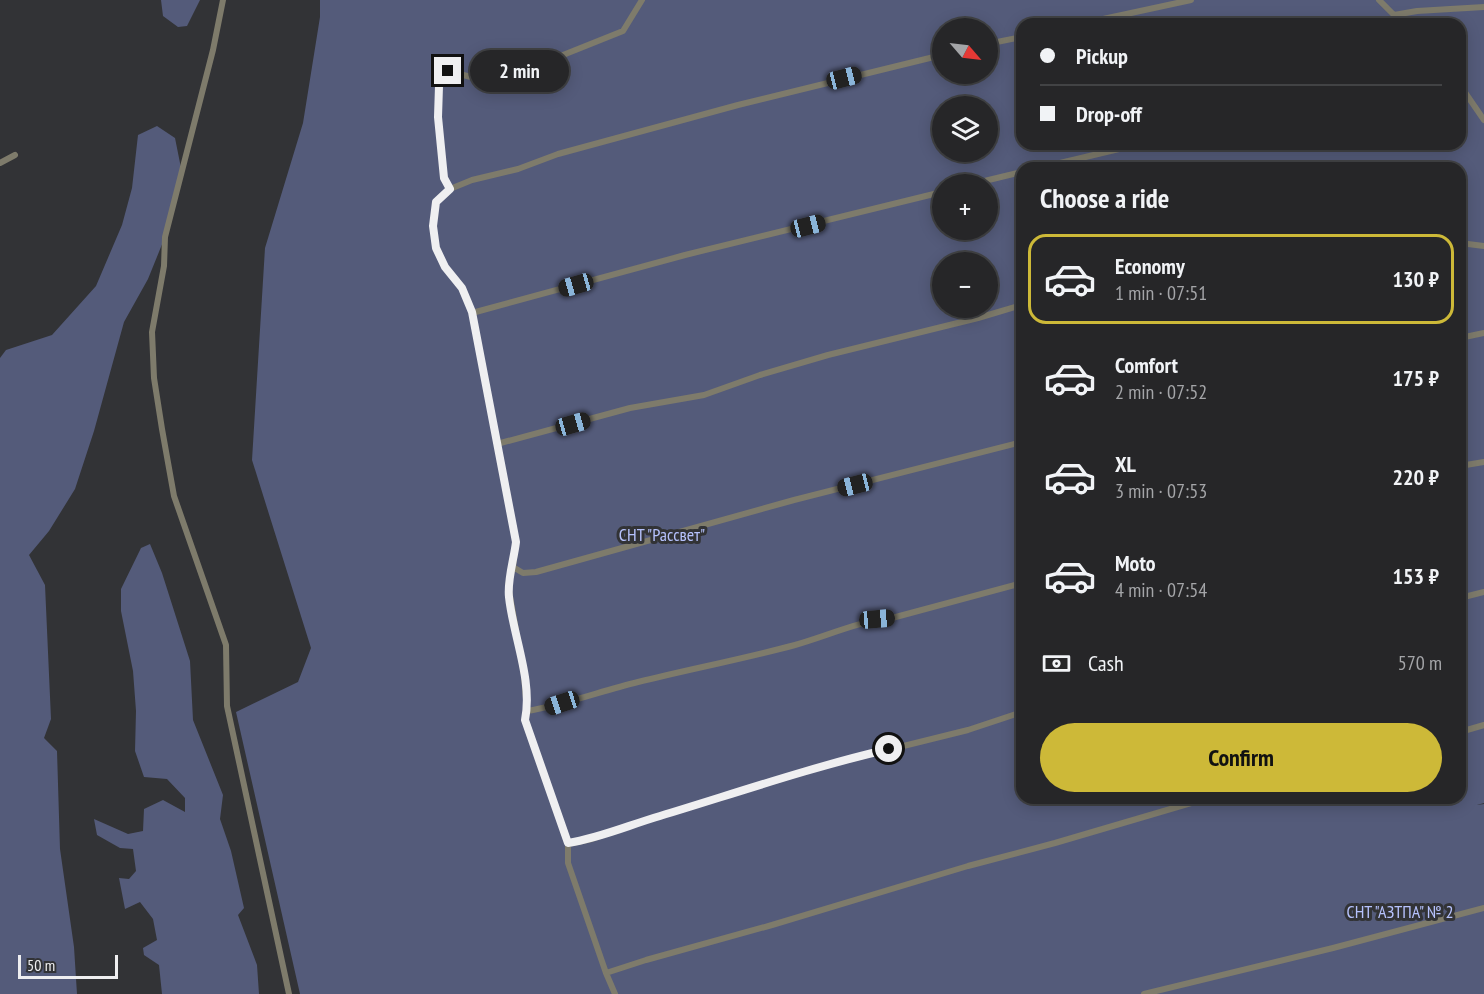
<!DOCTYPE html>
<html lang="en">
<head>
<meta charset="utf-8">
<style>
	:root { --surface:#262628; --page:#2e2e30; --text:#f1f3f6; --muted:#a4a5a8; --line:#424345; --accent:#cdb938 }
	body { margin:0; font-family:"PT Sans Narrow",sans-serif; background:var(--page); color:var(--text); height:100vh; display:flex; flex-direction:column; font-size:22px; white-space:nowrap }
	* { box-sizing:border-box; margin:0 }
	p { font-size:20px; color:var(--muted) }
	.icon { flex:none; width:33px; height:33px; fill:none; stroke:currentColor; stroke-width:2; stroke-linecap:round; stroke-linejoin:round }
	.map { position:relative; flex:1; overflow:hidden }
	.sheet { position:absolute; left:1016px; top:162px; width:450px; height:642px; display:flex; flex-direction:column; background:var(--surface); border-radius:18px; box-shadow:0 3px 15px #0003,0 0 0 2px var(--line) }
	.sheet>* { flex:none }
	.hud { position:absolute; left:1016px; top:18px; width:450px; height:132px; border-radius:18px; box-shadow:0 3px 15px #0003,0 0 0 2px var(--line); display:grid; align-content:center; height:132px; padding:0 24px; background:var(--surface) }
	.needle { width:39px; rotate:118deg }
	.tools { position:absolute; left:932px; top:18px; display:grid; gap:12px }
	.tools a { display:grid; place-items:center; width:66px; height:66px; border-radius:50%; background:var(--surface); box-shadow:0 3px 15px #0003,0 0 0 2px var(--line); font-size:30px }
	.scale { position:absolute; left:18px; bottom:15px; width:100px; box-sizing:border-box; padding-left:6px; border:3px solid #efeff1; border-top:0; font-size:16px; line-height:21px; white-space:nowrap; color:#efeff1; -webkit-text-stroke:4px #323336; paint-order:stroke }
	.end { position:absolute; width:27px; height:27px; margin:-14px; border:8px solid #efeff1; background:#111; box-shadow:0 0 0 3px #111 }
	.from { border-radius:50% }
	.bubble { position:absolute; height:42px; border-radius:21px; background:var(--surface); box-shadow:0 3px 15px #0003,0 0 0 2px var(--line); font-size:20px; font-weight:700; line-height:42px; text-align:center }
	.car { position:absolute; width:18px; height:36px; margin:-18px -9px; border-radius:8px; box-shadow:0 0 4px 2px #0007; background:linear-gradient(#222 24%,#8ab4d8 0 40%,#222 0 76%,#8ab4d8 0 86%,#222 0) }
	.hud b { display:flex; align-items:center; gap:21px; height:57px; font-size:22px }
	.hud b+b { border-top:2px solid var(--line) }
	.hud i { width:15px; height:15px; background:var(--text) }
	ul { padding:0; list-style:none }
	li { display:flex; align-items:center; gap:18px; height:90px; margin:0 12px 9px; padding:0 12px; border:3px solid transparent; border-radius:18px }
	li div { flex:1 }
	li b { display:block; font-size:22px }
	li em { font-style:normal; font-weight:700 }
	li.on { border-color:var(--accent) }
	li>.icon { width:54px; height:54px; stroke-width:1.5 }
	h2 { padding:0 24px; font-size:27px; line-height:72px }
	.pay { display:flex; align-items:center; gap:15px; height:66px; padding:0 24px; font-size:22px }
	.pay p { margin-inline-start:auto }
	.button { display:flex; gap:12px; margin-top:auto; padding:12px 24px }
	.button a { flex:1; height:69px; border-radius:36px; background:var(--accent); color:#111; font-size:24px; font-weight:700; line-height:69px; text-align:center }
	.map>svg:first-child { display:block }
	.green { fill:#545b7a; fill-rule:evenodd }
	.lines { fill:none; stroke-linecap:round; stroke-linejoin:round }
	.service { stroke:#7e7b6b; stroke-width:6 }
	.route { stroke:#efeff1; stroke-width:8 }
	.labels { text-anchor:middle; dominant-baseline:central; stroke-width:6; stroke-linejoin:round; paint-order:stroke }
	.park-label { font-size:18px; fill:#b6c2fd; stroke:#323336 }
</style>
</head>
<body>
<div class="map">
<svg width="1484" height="994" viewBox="0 0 1484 994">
	<rect width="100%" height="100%" fill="#323336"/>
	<path class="green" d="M161,0h39l-13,26 -9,1 -15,-11z
		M320,0h1164v803l-7,2 7,-1v190h-1184l-64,-282 62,-30 13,-34 -59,-188 13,-212 38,-125 17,-106zM1022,24h438v120h-438zM942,28h45v46h-45zM942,106h45v46h-45zM1022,168h438v630h-438zM942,184h45v46h-45zM942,262h45v46h-45z
		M157,126l18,12 6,30 -16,69 -17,42 -24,43 -30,109 -19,58 -26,42 -20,24 16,30 6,134 -7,19 13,13 3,98 14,98 3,47h-77v-636l6,-8 46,-15 44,-49 26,-61 10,-37 6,-53z
		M150,544l12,29 28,88 3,59 30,75 -3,24 11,32 13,57 -6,7 19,50 2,29h-97l-3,-29 -15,-10 -1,-7 14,-8 -4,-21 -13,-17 -15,7 -6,-31 10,1 7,-8 -3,-22 -13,-1 -23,-13 -3,-16 34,15 15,-3 1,-22 19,-9 22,12v-14l-18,-19 -23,-2 -9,-26 1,-40 -3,-40 -12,-60v-22l20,-41z"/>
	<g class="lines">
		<path class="service" d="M223,0l-10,50 -48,187 -1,29 -12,66 2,46 8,51 12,67 52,149 1,61 62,288
			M642,0l-19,31 -65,26 -58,21 -29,-1 -23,-6 -9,15 -1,31 6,62 6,10 -14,13 -3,24 3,22 9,19 17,21 10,25 44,229 -3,25 -5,18 16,90 3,36 -2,9 43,124v19l38,110 40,-13 126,-35 196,-59 87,-23 153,-45
			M1379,0l15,15 4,9
			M1394,15l23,-4 67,-4
			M1080,24l111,-24
			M987,44l35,-7
			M1460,87l2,1 22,32
			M0,163l15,-8
			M1039,168l101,-24
			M972,184l50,-12
			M450,189l22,-9 46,-11 40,-15 180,-49 204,-50
			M1460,243l24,3
			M472,313l213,-58 257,-63
			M1460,338l24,-5
			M497,444l133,-36 74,-13 56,-20 68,-20 150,-37 44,-13
			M1460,466l24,-4
			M513,567l10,6 13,-1 258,-72 228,-58
			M1460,598l24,-6
			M527,711c37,-6 74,-20 111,-29 52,-13 105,-23 157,-37 32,-9 64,-24 97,-27l130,-35
			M1460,732l24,-7
			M568,844l24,-5 51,-18 184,-56 141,-35 54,-18
			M606,973l9,21
			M1144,994l189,-46 151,-40"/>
	</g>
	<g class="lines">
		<path class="route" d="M448,71l-9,15 -1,31 6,61 6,11 -14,13 -3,24 3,22 9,19 17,21 10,24 44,230c-2,17 -9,39 -7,55 4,39 24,83 16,123l43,123c32,-5 61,-18 92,-27 76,-23 152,-49 229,-67"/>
	</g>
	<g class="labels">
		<g class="park-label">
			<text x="662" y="534">СНТ "Рассвет"</text>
			<text x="1400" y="911">СНТ "АЗТПА" № 2</text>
		</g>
	</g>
</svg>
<div class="tools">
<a><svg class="needle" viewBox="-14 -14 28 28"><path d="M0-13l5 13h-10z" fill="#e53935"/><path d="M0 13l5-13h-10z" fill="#a4a5a8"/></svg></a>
<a><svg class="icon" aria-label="layers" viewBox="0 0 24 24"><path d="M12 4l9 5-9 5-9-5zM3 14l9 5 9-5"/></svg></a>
<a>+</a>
<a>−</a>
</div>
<div class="scale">50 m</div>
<i class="end from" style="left:889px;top:749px"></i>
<i class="end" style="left:448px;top:71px"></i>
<div class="bubble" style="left:470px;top:50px;width:99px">2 min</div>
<i class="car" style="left:844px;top:78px;rotate:76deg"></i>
<i class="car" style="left:808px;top:226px;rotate:76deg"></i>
<i class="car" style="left:576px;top:285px;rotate:254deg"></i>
<i class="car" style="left:573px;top:424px;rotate:74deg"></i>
<i class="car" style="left:855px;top:485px;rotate:256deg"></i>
<i class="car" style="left:877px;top:619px;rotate:85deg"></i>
<i class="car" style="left:562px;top:703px;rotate:252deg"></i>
<div class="hud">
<b><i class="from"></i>Pickup</b>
<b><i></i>Drop-off</b>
</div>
<section class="sheet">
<h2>Choose a ride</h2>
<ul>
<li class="on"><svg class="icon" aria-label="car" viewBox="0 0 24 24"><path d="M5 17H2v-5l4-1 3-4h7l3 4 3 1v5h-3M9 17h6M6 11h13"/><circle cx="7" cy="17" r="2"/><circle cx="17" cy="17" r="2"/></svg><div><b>Economy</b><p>1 min · 07:51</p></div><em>130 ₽</em></li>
<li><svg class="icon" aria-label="car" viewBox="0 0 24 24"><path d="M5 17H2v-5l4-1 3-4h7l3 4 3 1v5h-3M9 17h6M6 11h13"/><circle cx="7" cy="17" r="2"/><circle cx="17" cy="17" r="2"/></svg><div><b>Comfort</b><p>2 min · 07:52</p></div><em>175 ₽</em></li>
<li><svg class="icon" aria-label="car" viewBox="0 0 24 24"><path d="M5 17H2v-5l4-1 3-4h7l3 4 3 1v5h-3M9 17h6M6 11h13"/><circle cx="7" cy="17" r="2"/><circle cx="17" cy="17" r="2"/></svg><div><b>XL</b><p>3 min · 07:53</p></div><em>220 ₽</em></li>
<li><svg class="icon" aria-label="car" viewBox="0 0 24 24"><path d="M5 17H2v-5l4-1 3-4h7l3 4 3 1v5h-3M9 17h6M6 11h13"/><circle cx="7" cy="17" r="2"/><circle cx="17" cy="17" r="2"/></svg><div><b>Moto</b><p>4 min · 07:54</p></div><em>153 ₽</em></li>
</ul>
<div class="pay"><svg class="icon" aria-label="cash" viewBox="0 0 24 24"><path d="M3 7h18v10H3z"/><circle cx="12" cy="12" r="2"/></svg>Cash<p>570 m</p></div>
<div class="button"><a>Confirm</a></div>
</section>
</div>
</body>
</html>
